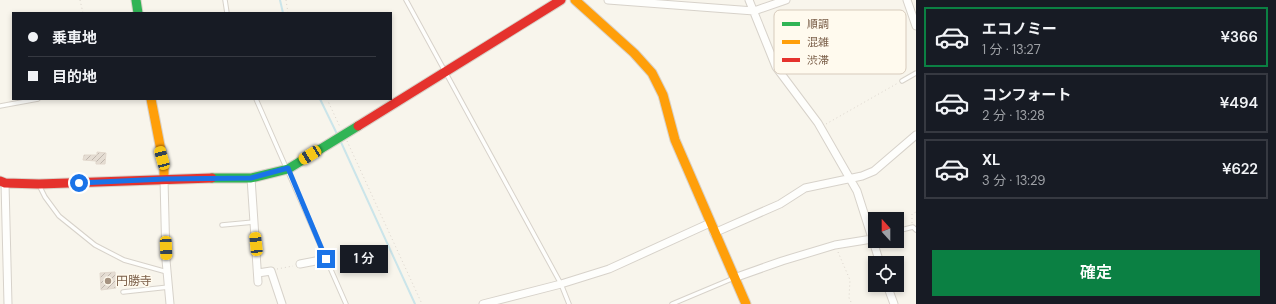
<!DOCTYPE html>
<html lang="ja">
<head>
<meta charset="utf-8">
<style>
	:root { --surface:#171b24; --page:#242831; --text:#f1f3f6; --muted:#9ea1a6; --line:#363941; --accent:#0b8043 }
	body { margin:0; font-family:"DM Sans","Noto Sans JP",sans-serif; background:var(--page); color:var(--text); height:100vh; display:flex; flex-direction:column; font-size:15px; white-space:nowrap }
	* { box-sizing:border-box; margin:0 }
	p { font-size:13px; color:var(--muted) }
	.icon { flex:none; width:22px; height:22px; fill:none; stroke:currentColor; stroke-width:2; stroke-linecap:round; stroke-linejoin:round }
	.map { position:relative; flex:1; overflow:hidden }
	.details { display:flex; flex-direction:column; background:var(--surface); width:360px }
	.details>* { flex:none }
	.banner { position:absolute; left:12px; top:12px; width:380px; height:88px; border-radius:0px; box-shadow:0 2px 6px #0003; display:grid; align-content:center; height:88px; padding:0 16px; background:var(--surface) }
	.needle { width:26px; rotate:339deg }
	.tools { position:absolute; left:868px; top:212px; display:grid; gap:8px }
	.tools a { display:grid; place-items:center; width:36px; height:36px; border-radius:0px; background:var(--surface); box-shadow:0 2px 6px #0003; font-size:20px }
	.end { position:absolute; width:18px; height:18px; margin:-9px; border:5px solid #1a73e8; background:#fff; box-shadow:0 0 0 2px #fff }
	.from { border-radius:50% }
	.bubble { position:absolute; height:28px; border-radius:0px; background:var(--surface); box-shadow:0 2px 6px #0003; font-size:13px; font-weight:600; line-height:28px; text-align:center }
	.car { position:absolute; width:12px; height:24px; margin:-12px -6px; border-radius:5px; box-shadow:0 0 3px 1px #0007; background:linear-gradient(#f5c518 24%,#345 0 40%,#f5c518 0 76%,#345 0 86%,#f5c518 0) }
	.banner b { display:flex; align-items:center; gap:14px; height:38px; font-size:15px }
	.banner b+b { border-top:1px solid var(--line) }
	.banner i { width:10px; height:10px; background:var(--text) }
	ul { padding:7px 0 0; list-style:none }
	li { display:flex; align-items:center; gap:12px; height:60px; margin:0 8px 6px; padding:0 8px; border:2px solid var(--line); border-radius:0px }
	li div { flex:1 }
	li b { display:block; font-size:15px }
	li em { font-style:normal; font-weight:600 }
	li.current { border-color:var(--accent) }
	li>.icon { width:36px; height:36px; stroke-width:1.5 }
	.button { display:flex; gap:8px; margin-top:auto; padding:8px 16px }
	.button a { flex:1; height:46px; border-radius:0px; background:var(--accent); color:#fff; font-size:16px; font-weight:600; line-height:46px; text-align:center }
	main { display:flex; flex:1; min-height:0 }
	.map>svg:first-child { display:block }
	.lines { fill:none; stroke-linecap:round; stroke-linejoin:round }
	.stream { stroke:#cbe5ea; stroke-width:2 }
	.building { fill:url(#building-hatch); stroke:#e2d8cd }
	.lane-casing { stroke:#d7d2ca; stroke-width:5.5 }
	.street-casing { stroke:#d7d2ca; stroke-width:9 }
	.fast-casing { stroke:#d8d1c8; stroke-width:11 }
	.slow-casing { stroke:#d8d1c8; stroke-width:11 }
	.jam-casing { stroke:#d8d1c8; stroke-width:11 }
	.path { stroke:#dcd5cd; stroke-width:1; stroke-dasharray:1 3; stroke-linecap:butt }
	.lane { stroke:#fefefc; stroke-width:3.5 }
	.street { stroke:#fefefc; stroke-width:7 }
	.fast { stroke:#30b455; stroke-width:9 }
	.slow { stroke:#ff9f0a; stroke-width:9 }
	.jam { stroke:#e5322d; stroke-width:9 }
	.route { stroke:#1a73e8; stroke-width:5 }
	.poi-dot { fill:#a69381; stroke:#fffaee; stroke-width:1.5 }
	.labels { text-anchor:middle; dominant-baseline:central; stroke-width:3; stroke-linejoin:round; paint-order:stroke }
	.poi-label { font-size:12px; fill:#7a5e48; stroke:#fffaee; text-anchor:start }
	.key { fill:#fffaee; stroke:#d7cbbc; stroke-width:1 }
	.key-label { font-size:11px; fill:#7a5e48 }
</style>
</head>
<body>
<main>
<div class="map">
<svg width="916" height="304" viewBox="0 0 916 304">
	<defs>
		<pattern id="building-hatch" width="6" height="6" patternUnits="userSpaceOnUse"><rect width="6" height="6" fill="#e5ddd3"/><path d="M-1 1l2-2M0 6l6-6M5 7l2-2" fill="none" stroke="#bfb6ad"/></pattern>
	</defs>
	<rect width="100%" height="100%" fill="#f8f5ec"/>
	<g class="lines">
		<path class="stream" d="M280,0l3,13
			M320,99l18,37
			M340,140l75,164"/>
	</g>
	<path class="building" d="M97,152l9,1 -1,11h-9v-3l-13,-1 1,-5h13z
		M115,272l1,16 -15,2 -1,-17z"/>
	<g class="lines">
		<g class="lane-casing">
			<path id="lane" d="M225,0l2,13
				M406,0l155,284 8,20
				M902,81l14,-8
				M256,99l90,205
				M0,106l38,-7
				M39,185l6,12 14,19 36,29 29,15 43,12
				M222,225l32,-3
				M897,231l16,-4 3,3
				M123,292l46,-5
				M672,304l62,-26"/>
		</g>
		<g class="street-casing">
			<path id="street" d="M608,0l146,11 32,-11
				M749,0l27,67 42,56 39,68 23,72
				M907,0l9,26
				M251,178l7,104
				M164,179l2,81 4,44
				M5,183l3,121
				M714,233l66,-29 25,-16 57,-12 12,-5 42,-36
				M300,264l26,-5
				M258,273l13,-2 11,33
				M734,278l48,-17 53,-16 37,-6
				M887,285l7,19
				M483,304l78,-20 48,-15 101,-46"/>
		</g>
		<g class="fast-casing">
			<path id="fast" d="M136,0l2,13
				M212,178h39l37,-9 70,-43"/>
		</g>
		<g class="slow-casing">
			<path id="slow" d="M575,0l59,53 18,20 11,22 12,45 71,164
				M151,99l13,67v13"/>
		</g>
		<g class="jam-casing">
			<path id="jam" d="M358,126l203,-126
				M0,181l5,2 34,1 173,-6"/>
		</g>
		<path class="path" d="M80,0l3,13
			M286,0l2,13
			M327,99l13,28
			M826,124l72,-41
			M347,141l75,163
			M912,223v-9l4,-2
			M838,252l12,28 -1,18 3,6
			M277,269l16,-3"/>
		<use href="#lane" class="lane"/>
		<use href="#street" class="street"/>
		<use href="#fast" class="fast"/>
		<use href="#slow" class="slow"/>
		<use href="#jam" class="jam"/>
	</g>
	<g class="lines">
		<path class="route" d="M79,183l85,-4 87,-1 37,-10 38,91"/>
	</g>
	<circle class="poi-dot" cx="108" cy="281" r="4"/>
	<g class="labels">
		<g class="poi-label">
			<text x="116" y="281">円勝寺</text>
		</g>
	</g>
	<rect x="774" y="10" width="132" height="64" rx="6" class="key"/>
	<rect x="782" y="22" width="18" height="4" fill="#30b455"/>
	<rect x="782" y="40" width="18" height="4" fill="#ff9f0a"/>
	<rect x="782" y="58" width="18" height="4" fill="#e5322d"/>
	<g class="key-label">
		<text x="807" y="28">順調</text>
		<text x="807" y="46">混雑</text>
		<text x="807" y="64">渋滞</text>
	</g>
</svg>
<div class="tools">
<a><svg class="needle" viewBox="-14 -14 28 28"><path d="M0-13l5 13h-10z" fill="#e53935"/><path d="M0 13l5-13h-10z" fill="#9ea1a6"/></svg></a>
<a><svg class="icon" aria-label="locate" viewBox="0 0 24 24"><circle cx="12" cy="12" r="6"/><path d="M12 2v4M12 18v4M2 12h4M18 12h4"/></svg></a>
</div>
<i class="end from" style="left:79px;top:183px"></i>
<i class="end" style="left:326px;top:259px"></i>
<div class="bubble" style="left:340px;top:245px;width:48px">1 分</div>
<i class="car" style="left:310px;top:155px;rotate:238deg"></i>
<i class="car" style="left:162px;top:158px;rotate:345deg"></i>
<i class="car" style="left:256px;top:244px;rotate:354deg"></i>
<i class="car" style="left:166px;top:248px;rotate:178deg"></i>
<div class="banner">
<b><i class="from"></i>乗車地</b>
<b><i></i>目的地</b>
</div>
</div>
<section class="details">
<ul>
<li class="current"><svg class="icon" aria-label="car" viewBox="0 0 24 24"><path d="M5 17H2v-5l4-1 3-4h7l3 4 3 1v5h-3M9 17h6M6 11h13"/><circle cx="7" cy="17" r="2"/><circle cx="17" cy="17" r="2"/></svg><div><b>エコノミー</b><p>1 分 · 13:27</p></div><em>¥366</em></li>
<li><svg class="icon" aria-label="car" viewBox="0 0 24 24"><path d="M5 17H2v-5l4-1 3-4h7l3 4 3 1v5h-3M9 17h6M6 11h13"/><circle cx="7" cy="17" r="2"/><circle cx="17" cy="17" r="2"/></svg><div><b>コンフォート</b><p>2 分 · 13:28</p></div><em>¥494</em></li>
<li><svg class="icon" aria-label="car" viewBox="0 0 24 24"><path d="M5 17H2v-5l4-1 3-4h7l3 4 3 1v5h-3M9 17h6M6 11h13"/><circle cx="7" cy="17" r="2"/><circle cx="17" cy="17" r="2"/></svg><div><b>XL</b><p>3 分 · 13:29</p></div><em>¥622</em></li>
</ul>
<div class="button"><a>確定</a></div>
</section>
</main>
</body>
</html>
